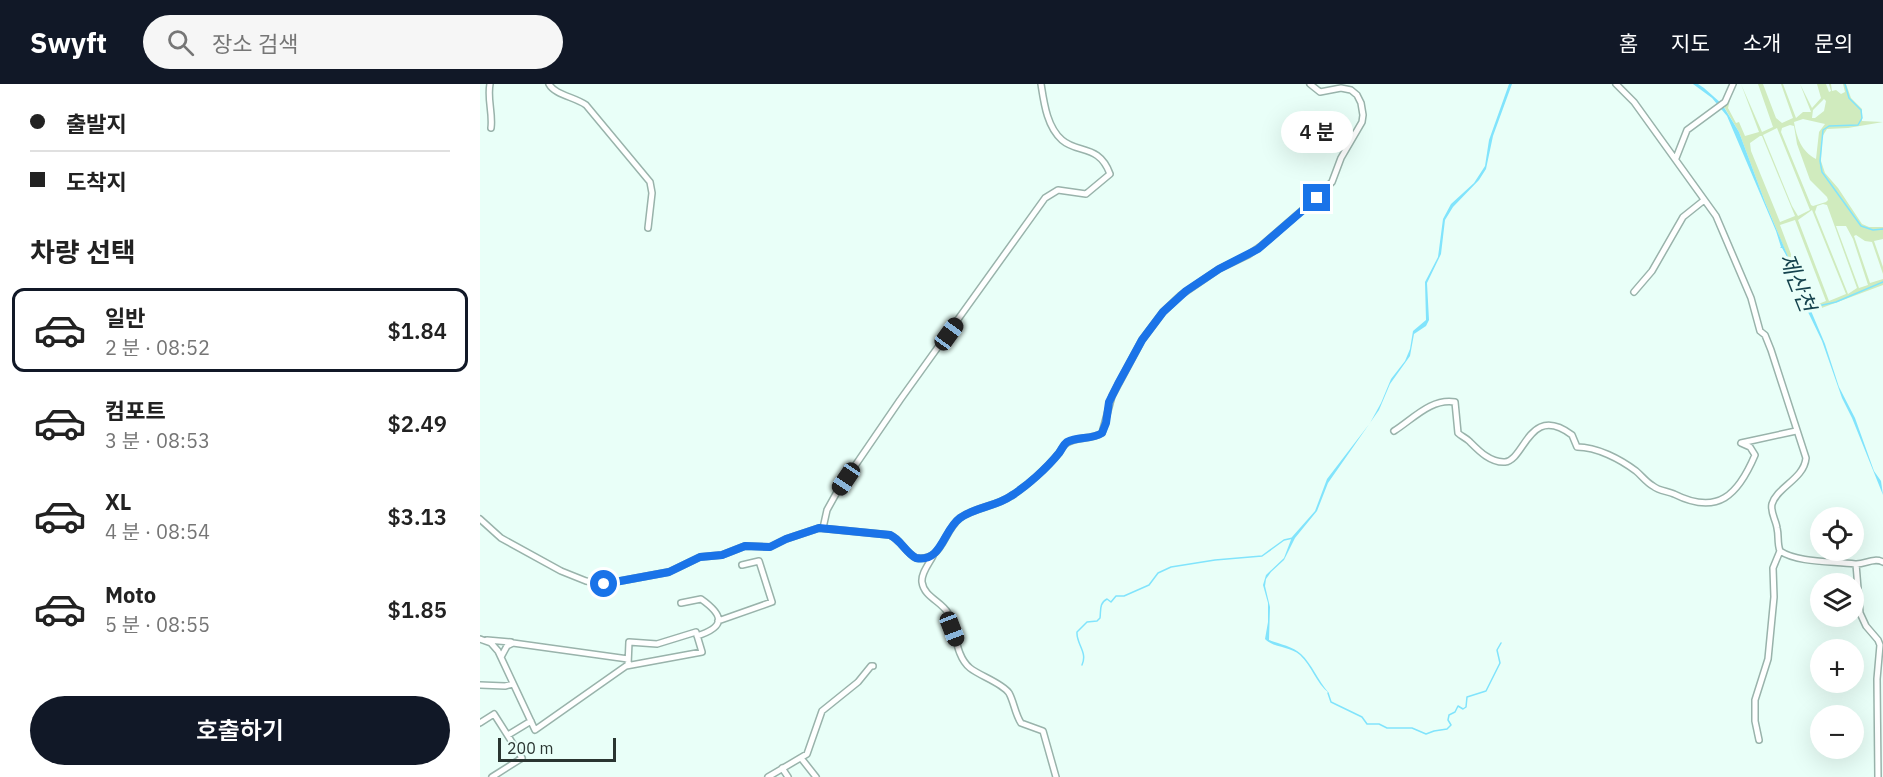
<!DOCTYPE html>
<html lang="ko">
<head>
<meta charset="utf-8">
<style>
	:root { --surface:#fff; --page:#f6f6f6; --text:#222; --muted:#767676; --line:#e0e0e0; --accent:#111827 }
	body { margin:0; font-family:"IBM Plex Sans","Noto Sans KR",sans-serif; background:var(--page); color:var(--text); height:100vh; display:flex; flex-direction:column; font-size:22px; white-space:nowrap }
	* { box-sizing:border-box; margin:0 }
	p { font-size:20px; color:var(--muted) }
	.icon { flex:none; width:33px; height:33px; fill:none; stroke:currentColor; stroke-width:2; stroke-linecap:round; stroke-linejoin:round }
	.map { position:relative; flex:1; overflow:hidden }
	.sheet { display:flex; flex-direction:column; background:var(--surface); width:480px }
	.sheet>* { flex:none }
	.top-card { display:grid; align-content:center; height:132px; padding:0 30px; background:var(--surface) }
	.tools { position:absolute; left:1330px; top:423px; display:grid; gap:12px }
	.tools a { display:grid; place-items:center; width:54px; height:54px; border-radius:50%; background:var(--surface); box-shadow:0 6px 24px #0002; font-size:30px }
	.scale { position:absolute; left:18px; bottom:15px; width:118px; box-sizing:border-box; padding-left:6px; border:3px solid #2a3531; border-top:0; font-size:16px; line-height:21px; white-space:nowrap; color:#2a3531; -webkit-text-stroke:4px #e9fff8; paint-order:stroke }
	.end { position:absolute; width:27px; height:27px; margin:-14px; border:8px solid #1a73e8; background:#fff; box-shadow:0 0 0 3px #fff }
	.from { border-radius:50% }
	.bubble { position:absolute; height:42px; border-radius:21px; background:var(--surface); box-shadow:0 6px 24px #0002; font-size:20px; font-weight:600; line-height:42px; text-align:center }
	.car { position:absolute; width:18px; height:36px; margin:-18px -9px; border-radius:8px; box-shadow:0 0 4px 2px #0007; background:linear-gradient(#222 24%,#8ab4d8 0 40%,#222 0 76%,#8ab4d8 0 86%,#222 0) }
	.top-card b { display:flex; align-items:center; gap:21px; height:57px; font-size:22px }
	.top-card b+b { border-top:2px solid var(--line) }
	.top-card i { width:15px; height:15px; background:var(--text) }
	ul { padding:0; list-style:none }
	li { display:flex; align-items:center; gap:18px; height:84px; margin:0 12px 9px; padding:0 18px; border:3px solid transparent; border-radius:12px }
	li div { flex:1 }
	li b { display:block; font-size:22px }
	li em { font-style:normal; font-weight:600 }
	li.current { border-color:var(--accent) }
	li>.icon { width:54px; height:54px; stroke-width:1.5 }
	h2 { padding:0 30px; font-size:27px; line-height:72px }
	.primary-button { display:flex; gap:12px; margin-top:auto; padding:12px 30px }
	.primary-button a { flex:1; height:69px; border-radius:36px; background:var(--accent); color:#fff; font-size:24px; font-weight:600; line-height:69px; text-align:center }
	header { display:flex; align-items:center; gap:36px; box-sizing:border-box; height:84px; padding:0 30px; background:var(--accent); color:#fff }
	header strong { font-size:28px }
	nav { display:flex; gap:33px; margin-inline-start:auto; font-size:21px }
	.search { width:420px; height:54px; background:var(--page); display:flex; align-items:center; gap:15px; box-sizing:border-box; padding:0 21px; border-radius:33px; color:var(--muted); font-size:22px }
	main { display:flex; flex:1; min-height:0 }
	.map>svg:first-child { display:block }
	.green { fill:#d0ebbe; fill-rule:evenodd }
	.water { fill:#81e4fc }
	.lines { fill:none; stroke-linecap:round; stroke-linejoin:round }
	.stream { stroke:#81e4fc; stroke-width:1.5 }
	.minor-casing { stroke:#99b3ab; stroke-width:8 }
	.minor { stroke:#fff; stroke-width:5 }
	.route { stroke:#1a73e8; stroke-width:8 }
	.labels { text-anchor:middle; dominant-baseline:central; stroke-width:6; stroke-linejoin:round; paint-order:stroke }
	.water-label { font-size:22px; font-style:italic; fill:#15434d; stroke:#e9fff8 }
</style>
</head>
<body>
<header>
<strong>Swyft</strong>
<div class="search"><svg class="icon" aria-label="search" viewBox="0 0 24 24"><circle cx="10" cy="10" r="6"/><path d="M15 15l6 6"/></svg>장소 검색</div>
<nav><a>홈</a><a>지도</a><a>소개</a><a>문의</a></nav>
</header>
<main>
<section class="sheet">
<div class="top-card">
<b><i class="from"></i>출발지</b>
<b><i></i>도착지</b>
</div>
<h2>차량 선택</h2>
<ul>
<li class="current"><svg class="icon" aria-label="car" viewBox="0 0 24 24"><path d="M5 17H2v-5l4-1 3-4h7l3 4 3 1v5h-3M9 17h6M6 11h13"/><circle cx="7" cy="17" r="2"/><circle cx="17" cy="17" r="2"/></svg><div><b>일반</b><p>2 분 · 08:52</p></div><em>$1.84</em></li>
<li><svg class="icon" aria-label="car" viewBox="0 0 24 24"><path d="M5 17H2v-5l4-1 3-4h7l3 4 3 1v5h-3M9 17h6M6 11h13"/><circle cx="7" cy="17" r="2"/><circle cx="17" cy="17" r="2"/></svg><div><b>컴포트</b><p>3 분 · 08:53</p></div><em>$2.49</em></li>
<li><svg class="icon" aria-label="car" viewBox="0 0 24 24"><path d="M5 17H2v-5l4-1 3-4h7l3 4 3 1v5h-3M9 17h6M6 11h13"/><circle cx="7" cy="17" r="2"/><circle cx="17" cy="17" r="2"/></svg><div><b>XL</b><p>4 분 · 08:54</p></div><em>$3.13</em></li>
<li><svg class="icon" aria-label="car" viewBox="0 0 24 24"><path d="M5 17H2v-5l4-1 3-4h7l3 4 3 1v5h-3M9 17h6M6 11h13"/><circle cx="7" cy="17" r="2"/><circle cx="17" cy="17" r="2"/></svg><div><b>Moto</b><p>5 분 · 08:55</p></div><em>$1.85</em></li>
</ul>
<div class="primary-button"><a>호출하기</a></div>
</section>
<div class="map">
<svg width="1403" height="693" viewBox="0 0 1403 693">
	<rect width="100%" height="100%" fill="#e9fff8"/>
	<path class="green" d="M1254,0l-6,24 8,15 3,-1 6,14 14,-4 -18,-48 21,48 11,-5 -15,-43h5l13,34 6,5 11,-5 -12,-34h2l13,34 7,-6h8l-11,-28 12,24 9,-10 -4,-14h9l3,8 2,-1 -2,-7h2l1,7 4,-1 5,4 4,-2 -2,-8h3l5,14 11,11v12l21,1 -35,6 -21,1 -5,8 -1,24 4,12 13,15 24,36 7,3h14v12l-9,2 9,26v7l-11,-32 -7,-1 -9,-6 -2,1 16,47 13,-4v6l-72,27 -46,-110 -26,-70 -16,-27zM1344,15l2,2 -2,10 -9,7h-3l1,-8zM1323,35l22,5 -6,8 -3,27c-15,-8 -19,-21 -22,-37zM1310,41l4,1 3,18 13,36 17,17 1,3 -2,2 -13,4 -2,-1 -30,-73 1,-4zM1297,44l33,82 -12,6 -6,-10 -29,-71zM1280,52h2l33,80 -15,6 -29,-71 -1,-8zM1343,120l4,1 30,83 -9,6 -33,-82 2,-6zM1332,126l34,84 -17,7 -31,-81zM1315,136l31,81 -13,5 -13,-28 -20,-53zM1356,142h10l7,13 15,46 -9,3z"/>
	<path class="water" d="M1029,0h3l-19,52 -7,33 -7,11 -26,27 -8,13 -4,34 -14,29 2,37 -3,6 -12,8 -4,22 -20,28 -11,26 -51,73 -11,28 -22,27 -11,22 -13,12 -5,7 -1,7 5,21 -1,33c10,4 24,6 32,14 11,10 17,27 28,39 -13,-10 -17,-27 -29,-38 -10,-9 -26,-7 -35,-16l3,-17v-19l-5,-18 3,-10 18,-17 8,-21 23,-26 12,-32 43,-56 11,-20 10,-24 14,-18 5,-12 3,-18 13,-11 -1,-38 13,-25 5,-38 8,-15 23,-21 11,-17 4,-26z
		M1213,0h5l6,4 18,16 17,28 26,70 60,142 14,43 16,31 19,53 7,10 2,14 -31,-77 -10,-20 -20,-57 -14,-29 -22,-57 -4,-7h-2l1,-1 -5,-16 -49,-115 -15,-18z"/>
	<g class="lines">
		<path class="stream" d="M1365,0l4,14 12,12 1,8 -4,7 -29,1 -6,4 -3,31 2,11 39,54 12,4 10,-1
			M1329,224l27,-6 47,-20
			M602,581c6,-13 -6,-21 -5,-33l10,-10 10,-1 3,-3c1,-7 -1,-15 7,-19l4,3 5,-6h8l25,-11 9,-12 13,-6 44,-7 47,-4 22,-16 9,-2
			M848,609l3,9 31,15 5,7h12l8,4h25l14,6 8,-3 13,-2 4,-4 -3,-5 1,-5 6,-3 3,-6 5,3 3,-2 1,-10 19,-6 14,-28 -3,-13 4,-7"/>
		<g class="minor-casing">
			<path id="minor" d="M10,0c-3,15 3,29 1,44
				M69,0c6,11 26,13 37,21l64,77 2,11 -4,35
				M1136,0l18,18 82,114 35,82 9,33 5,4 6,15 35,108c-2,21 -29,29 -34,46 -2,8 4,16 5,24 2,8 0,15 3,23 18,12 53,10 75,13 10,1 18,-7 28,-2
				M1196,74l11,-28 38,-28 8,-18
				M1154,208l18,-21 31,-54 20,-16
				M914,347c19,-12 37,-33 61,-29l3,31c3,3 8,5 11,8 9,9 21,22 36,21 20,-2 24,-59 67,-27l5,12c20,0 43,12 59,24 6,5 10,11 17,15 6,5 14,5 21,8 44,22 64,1 81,-39l-5,-8 -9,-4 55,-12
				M0,435l21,19 60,33 25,10 18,3 65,-12 31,-15 22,-2 23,-9 25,1 16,-8 33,-11 71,7c11,5 15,17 26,23 27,4 27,-27 44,-40 15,-11 35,-11 51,-22 16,-10 36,-28 48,-43 3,-4 4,-8 8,-10 11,-7 24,-3 35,-10l10,-37 30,-56 21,-28 18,-17 38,-26 29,-14 13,-9 45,-39 26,-25 9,-24 21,-36 1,-7 -2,-12 -4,-8 -6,-5 -10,-2 -21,4 -10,-8
				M343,444l4,-18 10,-18 63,-92 145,-202 13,-8 28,4 24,-20c-11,-30 -32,-20 -48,-34 -15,-13 -18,-37 -21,-56
				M453,472c-4,8 -12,17 -11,26 2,15 19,19 26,31 8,16 7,43 22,55 10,8 32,15 39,25 5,9 6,21 12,30l22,8 13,46
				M1376,480l4,49 6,13 12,14 2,5 -3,34 1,98
				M201,519l20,-4c24,17 24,28 -4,37
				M238,537l54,-19 -13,-41 -17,4
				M0,555l11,4 7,8 37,79 91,-64 76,-14 -6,-20 -39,12 -28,-2 -1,23
				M7,556l24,2
				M21,573l6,-11 6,-3 115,16
				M0,601l25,1 8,-2
				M0,639l14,-9 28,44 -30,19
				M28,651l23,-14
				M1279,656l-4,-19v-21l13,-41 6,-62 -1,-29 7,-17
				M321,674l15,19
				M302,684l6,9
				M288,693l39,-23 15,-43 36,-29 13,-16h2"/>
		</g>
		<use href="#minor" class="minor"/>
	</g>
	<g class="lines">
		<path class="route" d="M124,500l65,-12 31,-15 22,-2 23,-9 25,1 16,-8 33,-11 71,7c11,5 15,17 26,23 26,5 27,-28 44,-40 15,-11 35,-11 51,-22 16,-10 36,-28 48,-43 3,-4 4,-8 8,-11 11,-6 24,-2 35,-9l4,-10 3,-21 9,-18 24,-44 21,-28 23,-21 33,-22 39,-20 59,-51"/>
	</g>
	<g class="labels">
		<g class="water-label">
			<text transform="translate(1318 198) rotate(68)">제산천</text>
		</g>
	</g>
</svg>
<div class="tools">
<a><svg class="icon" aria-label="locate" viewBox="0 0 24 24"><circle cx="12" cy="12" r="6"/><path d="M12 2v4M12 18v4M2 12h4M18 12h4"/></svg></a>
<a><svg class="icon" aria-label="layers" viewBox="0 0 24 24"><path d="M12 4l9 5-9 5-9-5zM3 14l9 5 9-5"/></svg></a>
<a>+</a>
<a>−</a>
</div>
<div class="scale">200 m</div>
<i class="end from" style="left:124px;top:500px"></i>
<i class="end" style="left:837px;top:114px"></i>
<div class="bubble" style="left:801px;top:27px;width:72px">4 분</div>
<i class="car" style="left:469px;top:250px;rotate:36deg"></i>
<i class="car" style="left:366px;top:395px;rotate:214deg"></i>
<i class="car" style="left:472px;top:545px;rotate:159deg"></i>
</div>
</main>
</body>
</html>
